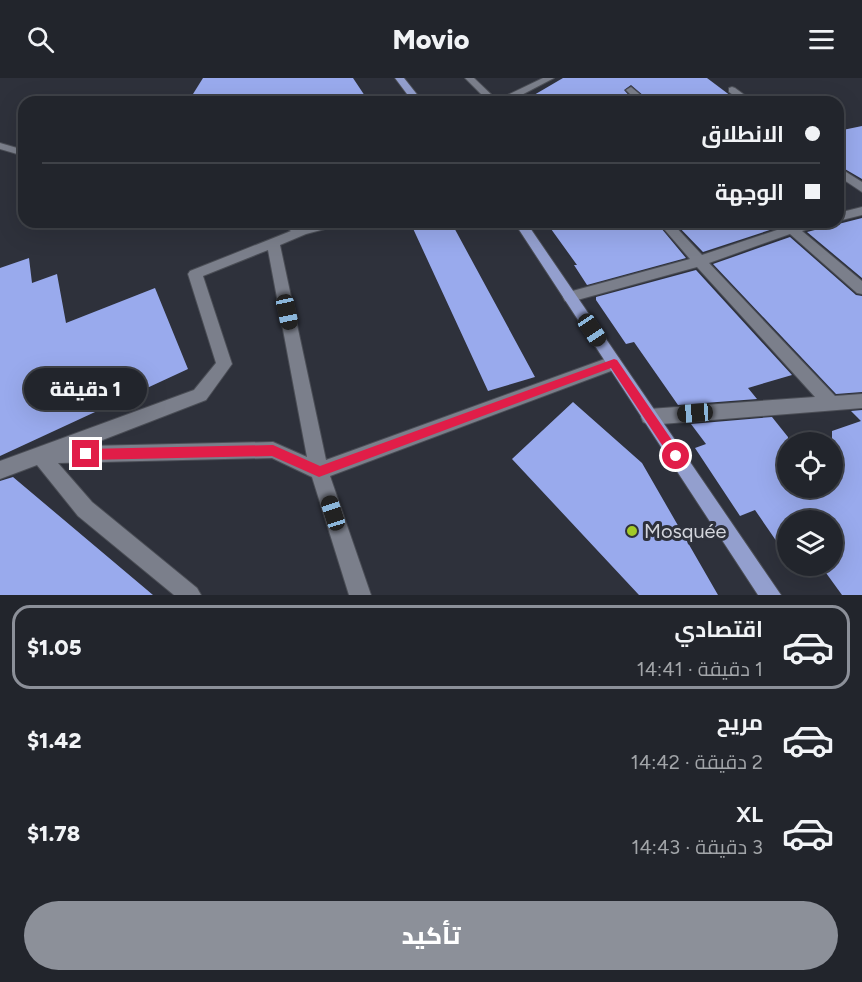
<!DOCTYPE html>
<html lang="ar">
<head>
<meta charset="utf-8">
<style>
	:root { --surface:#22252c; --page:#2e3138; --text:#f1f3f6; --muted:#a2a5a9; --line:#3f4248; --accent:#8c9099 }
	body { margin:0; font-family:Figtree,Cairo,sans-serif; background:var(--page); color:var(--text); direction:rtl; height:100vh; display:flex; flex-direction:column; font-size:22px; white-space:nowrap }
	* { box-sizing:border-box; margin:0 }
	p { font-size:20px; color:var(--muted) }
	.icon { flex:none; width:33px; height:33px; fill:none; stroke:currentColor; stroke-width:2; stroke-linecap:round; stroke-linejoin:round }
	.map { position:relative; height:517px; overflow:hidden; direction:ltr }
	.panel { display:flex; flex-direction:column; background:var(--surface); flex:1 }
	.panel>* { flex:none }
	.banner { position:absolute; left:18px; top:18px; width:826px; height:132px; border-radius:18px; box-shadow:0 6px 24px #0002,0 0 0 2px var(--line); direction:rtl; display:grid; align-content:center; height:132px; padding:0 24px; background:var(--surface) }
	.buttons { position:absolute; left:777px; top:354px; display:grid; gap:12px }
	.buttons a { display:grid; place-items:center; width:66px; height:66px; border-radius:50%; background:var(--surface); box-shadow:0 6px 24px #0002,0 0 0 2px var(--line); font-size:30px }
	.end { position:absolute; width:27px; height:27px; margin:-14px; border:8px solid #e11d48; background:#fff; box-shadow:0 0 0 3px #fff }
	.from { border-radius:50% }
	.bubble { position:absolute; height:42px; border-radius:21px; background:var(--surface); box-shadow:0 6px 24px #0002,0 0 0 2px var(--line); font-size:20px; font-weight:800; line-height:42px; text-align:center; direction:rtl }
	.car { position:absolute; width:18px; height:36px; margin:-18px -9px; border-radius:8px; box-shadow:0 0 4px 2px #0007; background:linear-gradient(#222 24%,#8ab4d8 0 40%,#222 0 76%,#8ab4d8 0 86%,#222 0) }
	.banner b { display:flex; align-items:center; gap:21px; height:57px; font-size:22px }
	.banner b+b { border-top:2px solid var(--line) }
	.banner i { width:15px; height:15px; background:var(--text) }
	ul { padding:10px 0 0; list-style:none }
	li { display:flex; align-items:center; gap:18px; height:84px; margin:0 12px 9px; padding:0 12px; border:3px solid transparent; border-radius:18px }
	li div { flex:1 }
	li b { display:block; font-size:22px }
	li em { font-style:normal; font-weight:800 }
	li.current { border-color:var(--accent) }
	li>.icon { width:54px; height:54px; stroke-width:1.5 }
	.primary-button { display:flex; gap:12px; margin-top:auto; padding:12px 24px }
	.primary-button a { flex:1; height:69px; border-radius:36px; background:var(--accent); color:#fff; font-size:24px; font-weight:800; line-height:69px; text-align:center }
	header { display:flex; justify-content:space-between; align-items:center; height:78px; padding:0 24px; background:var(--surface); font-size:27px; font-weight:800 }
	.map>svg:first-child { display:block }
	.building { fill:#99aaed }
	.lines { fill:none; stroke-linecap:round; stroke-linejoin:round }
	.minor-casing { stroke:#4b4e56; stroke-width:2 }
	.primary-casing { stroke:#4b4e56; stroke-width:2 }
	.minor { fill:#7b7f8b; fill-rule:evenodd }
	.primary { fill:#939fce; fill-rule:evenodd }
	.route { fill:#e11d48 }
	.poi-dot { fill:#a2c927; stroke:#2e313b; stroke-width:2 }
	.labels { text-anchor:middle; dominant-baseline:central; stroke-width:6; stroke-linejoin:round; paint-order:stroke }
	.near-poi-label { font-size:20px; fill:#d3d5dc; stroke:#2e313b; text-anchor:start }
</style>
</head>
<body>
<header><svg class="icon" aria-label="menu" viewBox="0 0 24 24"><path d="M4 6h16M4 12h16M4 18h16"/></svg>Movio<svg class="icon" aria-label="search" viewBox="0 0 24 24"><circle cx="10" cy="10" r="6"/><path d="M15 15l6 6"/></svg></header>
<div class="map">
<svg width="862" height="517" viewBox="0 0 862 517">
	<rect width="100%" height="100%" fill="#2e313b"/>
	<path class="building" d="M203,0h150l16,24h-181z
		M563,0h144l32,24h-88l-20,-17 -7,5 11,12h-113z
		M862,48v53l-24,-14v-34z
		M862,140v60l-55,-46z
		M410,144h41l84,155 -47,14z
		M546,144h110l30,36 -99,27 -13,-20h3z
		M674,144h96l6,6 -73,24z
		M790,159l66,58 6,1v96l-26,2 -123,-130z
		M29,180l3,25 25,-9 9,49 89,-35 33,81 -188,87v-188z
		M696,192l96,105 -44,13 9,11 -79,6 -44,-63 -8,2 -30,-44v-3z
		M573,324l69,61 76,132h-79l-127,-136z
		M862,332v185h-20l-21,-29h11v-46h-44v38l-33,-48 -15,6 -45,-68 11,-4 -15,-20 81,-7 16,20v51h44v-57l29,-10 -10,-10z
		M13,399l140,118h-153v-114z"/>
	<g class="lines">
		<g class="minor-casing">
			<path id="minor" d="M465,0h9l23,22 46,-22h11l-46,24h-19z
				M631,9l18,15h-11l-12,-12z
				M732,9l3,1 19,14h-11l-14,-10v-4z
				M0,65l24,7v6l-24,-7z
				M838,89l24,15v10l-24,-16z
				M862,129v8l-24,6v-8z
				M278,144h16l9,4 17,-4h22l-2,3 -34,9 -26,11 46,215 287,-104 6,2 2,5 -2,5 -289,108 41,119h-22l-37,-118 -40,-19 -214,5 34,39 105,86 4,7h-27l-96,-79 -41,-51 -37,14v-18l194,-71 22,-27 -28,-89 2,-3 101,-40zM268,172l39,207 -34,-15 -186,4 119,-46 26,-36 -29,-88z
				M658,144h13l31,33 81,-27 -2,-3 2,-3 11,2 32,-2 -2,3 -22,6 60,50v13l-5,-1 -67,-59 -81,29 126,133 27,-2v14l-213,17 -6,-3 -2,-5 2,-5 6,-3 166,-12 -118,-130 -127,35 -5,-1 -2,-4 2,-4 125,-34z"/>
		</g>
		<g class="primary-casing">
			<path id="primary" d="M395,0h9l19,24h-10z
				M514,144h12l255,373h-23z"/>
		</g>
		<use href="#minor" class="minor"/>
		<use href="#primary" class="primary"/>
	</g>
	<path class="route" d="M614,281l3,1 63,92v8h-8l-61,-92 -292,109 -47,-21 -186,4 -6,-6 6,-5 187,-4 47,21z"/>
	<circle class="poi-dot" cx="632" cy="453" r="6"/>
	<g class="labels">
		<g class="near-poi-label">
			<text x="644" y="453">Mosquée</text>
		</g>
	</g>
</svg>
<div class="buttons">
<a><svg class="icon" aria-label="locate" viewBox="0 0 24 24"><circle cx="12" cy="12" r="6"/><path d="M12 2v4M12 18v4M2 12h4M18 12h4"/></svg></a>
<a><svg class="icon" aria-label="layers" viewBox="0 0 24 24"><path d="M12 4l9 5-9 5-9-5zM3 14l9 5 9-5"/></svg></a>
</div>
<i class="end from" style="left:676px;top:378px"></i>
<i class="end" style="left:86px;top:376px"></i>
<div class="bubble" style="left:24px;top:290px;width:123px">1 دقيقة</div>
<i class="car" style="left:287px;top:234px;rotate:168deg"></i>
<i class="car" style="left:592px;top:252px;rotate:146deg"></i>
<i class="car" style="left:695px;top:335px;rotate:266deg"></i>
<i class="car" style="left:333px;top:435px;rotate:342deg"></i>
<div class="banner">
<b><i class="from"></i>الانطلاق</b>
<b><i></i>الوجهة</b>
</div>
</div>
<section class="panel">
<ul>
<li class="current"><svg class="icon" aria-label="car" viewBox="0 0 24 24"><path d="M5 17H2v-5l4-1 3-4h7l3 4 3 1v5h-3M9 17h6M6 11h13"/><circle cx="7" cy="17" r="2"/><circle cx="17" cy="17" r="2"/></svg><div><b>اقتصادي</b><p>1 دقيقة · 14:41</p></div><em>$1.05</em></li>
<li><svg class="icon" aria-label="car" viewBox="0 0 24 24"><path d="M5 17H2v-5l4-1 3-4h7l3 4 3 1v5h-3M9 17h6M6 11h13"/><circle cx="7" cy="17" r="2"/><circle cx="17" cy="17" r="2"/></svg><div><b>مريح</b><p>2 دقيقة · 14:42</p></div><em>$1.42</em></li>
<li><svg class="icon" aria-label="car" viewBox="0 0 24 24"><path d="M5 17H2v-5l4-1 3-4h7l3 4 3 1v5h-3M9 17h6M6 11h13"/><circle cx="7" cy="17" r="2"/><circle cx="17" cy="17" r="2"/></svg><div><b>XL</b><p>3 دقيقة · 14:43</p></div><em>$1.78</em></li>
</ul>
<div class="primary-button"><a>تأكيد</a></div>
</section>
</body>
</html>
